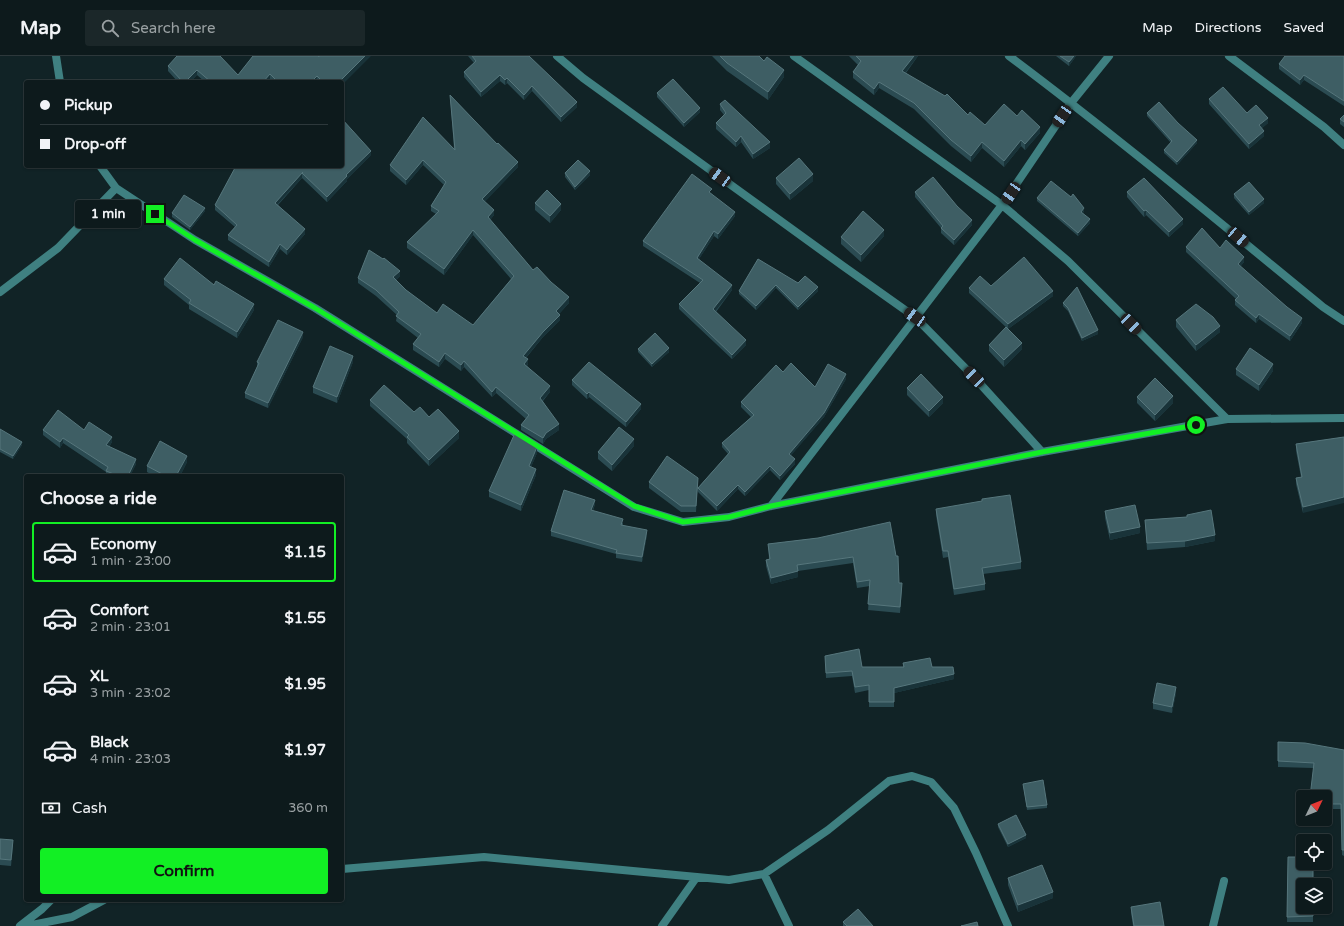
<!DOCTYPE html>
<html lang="en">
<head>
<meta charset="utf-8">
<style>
	:root { --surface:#0d1a1c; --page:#1b2729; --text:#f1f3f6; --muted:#9aa1a3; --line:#2d383b; --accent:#12ef24 }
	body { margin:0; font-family:"Varela Round",sans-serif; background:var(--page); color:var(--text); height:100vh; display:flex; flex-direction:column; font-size:15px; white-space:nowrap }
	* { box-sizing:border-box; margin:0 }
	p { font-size:13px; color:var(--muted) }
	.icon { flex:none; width:22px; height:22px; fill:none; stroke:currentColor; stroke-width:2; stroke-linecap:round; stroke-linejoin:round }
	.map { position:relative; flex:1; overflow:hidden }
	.panel { position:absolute; left:24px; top:418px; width:320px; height:428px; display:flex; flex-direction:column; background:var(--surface); border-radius:4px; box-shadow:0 1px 3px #0004,0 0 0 1px var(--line) }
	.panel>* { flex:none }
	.banner { position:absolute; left:24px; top:24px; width:320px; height:88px; border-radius:4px; box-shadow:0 1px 3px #0004,0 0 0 1px var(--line); display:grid; align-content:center; height:88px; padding:0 16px; background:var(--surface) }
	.needle { width:26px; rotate:47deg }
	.fabs { position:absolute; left:1296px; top:734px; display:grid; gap:8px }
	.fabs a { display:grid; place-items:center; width:36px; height:36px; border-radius:4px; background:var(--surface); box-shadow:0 1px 3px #0004,0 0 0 1px var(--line); font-size:20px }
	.end { position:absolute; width:18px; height:18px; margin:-9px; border:5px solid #12ef24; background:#111; box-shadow:0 0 0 2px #111 }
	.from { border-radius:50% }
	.bubble { position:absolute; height:28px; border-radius:4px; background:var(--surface); box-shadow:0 1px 3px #0004,0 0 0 1px var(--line); font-size:13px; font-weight:800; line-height:28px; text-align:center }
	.car { position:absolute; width:12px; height:24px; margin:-12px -6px; border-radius:5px; box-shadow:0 0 3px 1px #0007; background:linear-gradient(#222 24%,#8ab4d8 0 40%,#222 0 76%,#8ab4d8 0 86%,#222 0) }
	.banner b { display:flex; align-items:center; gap:14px; height:38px; font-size:15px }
	.banner b+b { border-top:1px solid var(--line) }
	.banner i { width:10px; height:10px; background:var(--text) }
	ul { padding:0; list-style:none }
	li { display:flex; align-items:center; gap:12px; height:60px; margin:0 8px 6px; padding:0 8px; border:2px solid transparent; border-radius:4px }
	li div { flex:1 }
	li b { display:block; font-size:15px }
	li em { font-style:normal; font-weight:800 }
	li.on { border-color:var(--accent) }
	li>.icon { width:36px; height:36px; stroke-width:1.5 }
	h2 { padding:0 16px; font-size:18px; line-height:48px }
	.pay { display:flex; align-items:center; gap:10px; height:44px; padding:0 16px; font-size:15px }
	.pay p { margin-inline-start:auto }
	.button { display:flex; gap:8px; margin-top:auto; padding:8px 16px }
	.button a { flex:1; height:46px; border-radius:4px; background:var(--accent); color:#111; font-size:16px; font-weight:800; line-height:46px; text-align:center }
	header { display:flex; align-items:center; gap:24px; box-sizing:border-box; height:56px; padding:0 20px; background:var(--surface); border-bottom:1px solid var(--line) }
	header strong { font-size:19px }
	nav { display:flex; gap:22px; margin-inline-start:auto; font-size:14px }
	.search { width:280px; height:36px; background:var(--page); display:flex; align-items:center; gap:10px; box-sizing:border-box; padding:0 14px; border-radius:4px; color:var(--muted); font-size:15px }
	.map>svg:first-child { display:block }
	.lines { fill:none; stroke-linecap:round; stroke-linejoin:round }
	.street { stroke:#3f8081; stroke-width:8 }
	.wall { fill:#2b4b52 }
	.shaded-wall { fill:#193339 }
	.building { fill:#3e5e64; stroke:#56767c }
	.route { stroke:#12ef24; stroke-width:5 }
</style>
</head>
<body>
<header>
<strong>Map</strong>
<div class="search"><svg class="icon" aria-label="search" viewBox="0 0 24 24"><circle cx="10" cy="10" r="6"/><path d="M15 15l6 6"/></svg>Search here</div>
<nav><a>Map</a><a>Directions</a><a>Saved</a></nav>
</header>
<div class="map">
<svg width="1344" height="870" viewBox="0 0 1344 870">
	<rect width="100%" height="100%" fill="#112326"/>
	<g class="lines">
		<path class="street" d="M56,0l4,26
			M557,0l26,22 260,188 72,51 59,60 68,75
			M794,0l208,149 66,56 159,158
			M1009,0c107,80 210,166 314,251l21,14
			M1229,0l95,71 20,18
			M100,110l16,22 79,52 120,68 319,199 49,15 46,-5 42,-11 271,-54 185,-33 117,-1
			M0,236l58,-44 58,-60
			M771,450l231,-301 69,-102 38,-47
			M342,813l142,-12 245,23 35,-6 64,-44 61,-49 23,-5 19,6 23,26 22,45 32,73
			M764,818l25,52
			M20,870l22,-17 9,-9
			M27,870l45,-9 32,-17
			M662,870l34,-48
			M1213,870l11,-45"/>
	</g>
	<path class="wall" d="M253,0l89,26h-25v-1l-1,1h-43l-3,-2 -2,2h-63l-8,-7 -7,7h-12l-10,-11v-5l70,9z
		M468,0h62v2l47,49 -16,15 -29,-31 -8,9 -17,-17 -2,2 -5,-4 -19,16 -17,-20v-5l10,-9z
		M712,0h47l5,5 20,16 -16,23 -41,-29z
		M849,0h69l-12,17 62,42 17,10 32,-9 23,17 -15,17 -4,-4 -17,21 -22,-19 -11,14 -20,-16 -37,-37 -35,-21 -5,7 -21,-17v-6l5,-7z
		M1056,0h20l-7,10z
		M1344,0v50l-40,-26 -4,5 -21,-16v-5z
		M657,37l43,19 -16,15 -27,-30z
		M450,39l68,72 -34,35 10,13 -4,5 43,50 36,33 -10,11 1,6 -17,17 -17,21 2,6 -1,2 23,26 -7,9 16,29 -13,9 -3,5 -22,-14v-5l5,-6 -30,-26 -4,4 -28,-30 -3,4 -16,-12 -6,8 -26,-17v-6l5,-6 -22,-17 1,-6 -21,-19 -18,-13v-5l42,-2 -4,4 10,10 31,23 36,12 38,-46 -38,-44 -29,40 -37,-27v-6l29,-28 -5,-3v-5l13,-21 -21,-20 -17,20 -16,-14v-6l64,-16z
		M1209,43l38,14 21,10 -6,5 2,8 -15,13 -40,-45z
		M720,48l50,44 -17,11 -12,-17 -5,5 -20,-18v-6l8,-8 -4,-5z
		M1147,57l50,30 -20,22 -13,-12v-3l7,-7 -24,-27z
		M1344,59v12l-4,-3v-5z
		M371,99l-24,24v2l-20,21 -25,-24 -24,27 27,29 -18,21 -7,-6 -11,18 -41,-27v-5l7,-8 -20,-17v-5l21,-39h106z
		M565,117l25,2 -15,15 -10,-13z
		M776,122l37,3 -23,19 -14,-16z
		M915,136l57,33 -18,20 -13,-12v-5l-26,-31z
		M1127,136l56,32 -14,13 -23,-22 -2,2 -17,-20z
		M711,138l24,22 -17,23 -4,-3 -15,23 33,31 -16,22 30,33 -14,14 -53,-50v-5l21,-21 -57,-37v-5z
		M1234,138l30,9 -15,12 -15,-17z
		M1037,142l47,13 -1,2 7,10 -12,13 -41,-35z
		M535,147l26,7 -11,13 -15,-13z
		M205,155l-15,19 -18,-13v-4z
		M884,180l-23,26 -20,-18v-7z
		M1186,191l34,1 24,14 -4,5 62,56 -12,18 -31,-22 -3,4 -21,-18v-5l1,-1 -50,-47z
		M758,203l40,24 20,8 -20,19 -22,-22 -20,22 -17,-16v-3z
		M164,223l50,6 40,25 -17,28 -48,-29v-4l-25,-20z
		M991,230l62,10 -45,33 -39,-36v-5z
		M1063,247l35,31 -16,7 -14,-30 -5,-5z
		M1176,264l44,12 -24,19 -20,-24z
		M303,281l-35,71 -23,-10v-5l12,-26v-5z
		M989,289l33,4 -18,18 -15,-16z
		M638,293l31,3 -17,15 -14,-15z
		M353,306l-16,41 -24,-10v-6z
		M1236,313l37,2 -14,20 -23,-16z
		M783,316l32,15 31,-8 -22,38 -33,38 4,9 -15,16 -10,-10 -25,26 -7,-7 -21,22 -19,-19v-4l30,-34 -6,-7v-4l29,-26 -10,-10v-5z
		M572,324l69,29 -15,18 -37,-30 -2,2 -15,-14z
		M907,332l36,15 -14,14 -22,-22z
		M1137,341l36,6 -18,18 -18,-18z
		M370,344l59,17 30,21 -30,28 -22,-23v-4l-37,-33z
		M0,373l22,16 -9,14 -13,-7z
		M43,374h41l28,12 -3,5 27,17 -6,12h-24v-4l-43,-29 -3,5 -17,-13z
		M1344,381l-41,76 -7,-29v-6l5,-1 -5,-26v-7z
		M634,390l-22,25 -14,-12v-7z
		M537,397l-6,14 5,8 -15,36 -32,-14v-6z
		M187,406l-7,14h-26l-7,-4v-6z
		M698,422l-2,34h-15l-32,-24v-6z
		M595,448l-2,7 30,12v3l24,9 -5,27 -26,-4v-4l-65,-18v-5z
		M936,453l85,53v7l-38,5 2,10v6l-31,5 -6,-38 -5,1 -7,-43z
		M1105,455l35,22 -30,7 -5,-22z
		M1187,459l28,26 -30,6 -38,3 -2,-30 42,-3z
		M818,482l81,45 3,6 -2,24 -32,-3 2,-24 -13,2 -4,-25 -55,8v6l-27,7 -5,-18v-6l3,-1 -1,-15z
		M825,600l37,11h41v-4l29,4 22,12 -60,14v14h-25v-17l-14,3 -3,-17 -26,2z
		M1176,637l-4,20 -19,-4v-6z
		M1278,686l66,8v106l-2,-1 -1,-46h-16v-12l-12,-29 -35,-1z
		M1023,728l24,21v3l-20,2z
		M998,768l28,14 -18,9 -10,-20z
		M0,783l13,7 -2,20 -11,-1z
		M1288,801l25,50v15h-26z
		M1008,822l45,20 -35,14 -10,-27z
		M1131,851l33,19h-31l-2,-13z
		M843,866l30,4h-30z"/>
	<path class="shaded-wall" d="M365,0h6l-29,29v-3h-3z
		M914,0h4l-16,21v-6z
		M1074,0h2l-7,10v-4z
		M197,14v5l-7,7h-5z
		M784,14v7l-16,23v-8z
		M270,18v6l-2,2h-5z
		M500,19v6l-19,16v-5z
		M1304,19v5l-4,5v-5z
		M317,20l-1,6h-5z
		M507,22v5l-2,2v-5z
		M879,26v6l-5,7v-6z
		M532,30v5l-8,9v-5z
		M577,46v5l-16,15v-5z
		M700,52v4l-16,15v-4z
		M1268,62v5l-9,8v-6z
		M1040,71v6l-15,17v-6z
		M1264,75v5l-15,13v-5z
		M741,80v6l-5,5v-5z
		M1021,84v6l-17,21v-6z
		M1197,84v3l-20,22v-3z
		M770,86v6l-17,11v-5z
		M982,86v6l-11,14v-6z
		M371,95v4l-24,24v2l-20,21v-5l19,-22z
		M423,104v5l-17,20v-5z
		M518,106v5l-36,38v-6z
		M590,115v4l-15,15v-3z
		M302,117v5l-27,29v-4z
		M813,118v7l-23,19v-6z
		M1264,143v4l-15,12v-3z
		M561,148v6l-11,13v-7z
		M205,152v3l-15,19v-3z
		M1084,152v3l-3,4v-3z
		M494,154v5l-6,8v-6z
		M1146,154v5l-2,2v-6z
		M735,156v4l-17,23v-5z
		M1090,163v4l-12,13v-3z
		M1183,163v5l-14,13v-5z
		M972,164v5l-18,20v-5z
		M305,173v5l-18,21v-5z
		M473,174v5l-29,40v-6z
		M884,174v6l-23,26v-7z
		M714,175v5l-17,26v-4z
		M280,188v5l-11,18v-5z
		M1244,201v5l-6,8v-6z
		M400,215v5l-7,7v-6z
		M732,229v5l-19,24v-5z
		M776,229v3l-20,22v-4z
		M818,231v4l-20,19v-3z
		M1053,235v5l-45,33v-5z
		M569,241v6l-13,14v-6z
		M254,248v6l-17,28v-6z
		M1259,258v5l-3,4v-5z
		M560,259v5l-17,17 -20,24v-5l20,-24z
		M1302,262v5l-12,18v-5z
		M1220,270v6l-24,19v-6z
		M1098,274v4l-16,7v-3z
		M303,276v5l-35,71v-5z
		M746,284v5l-14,14v-4z
		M1022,287v6l-18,18v-7z
		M669,292v4l-17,15v-3z
		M445,297v6l-6,8v-5z
		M353,300v6l-16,41v-6z
		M528,303v5l-4,5v-5z
		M464,305v6l-3,4v-6z
		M1273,308v7l-14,20v-6z
		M846,318v5l-22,38 -35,41v-4z
		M550,330v6l-10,11v-5z
		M496,331v6l-4,4v-5z
		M589,336v5l-2,2v-5z
		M1173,340v7l-18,18v-6z
		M943,341v6l-14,14v-6z
		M641,348v5l-15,18v-5z
		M559,368v6l-13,9 -3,5v-6l3,-5z
		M459,375v7l-30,28v-6z
		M112,381v5l-6,9v-6z
		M63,382v5l-3,5v-6z
		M634,383v7l-22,25v-6z
		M22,386v3l-9,14v-3z
		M537,391v6l-8,19v-6z
		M187,400v6l-7,14h-4z
		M136,403v5l-6,12h-2z
		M795,403v5l-15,16v-4z
		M770,410v4l-25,26v-4z
		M536,413v6l-15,36v-6z
		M738,429v4l-21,22v-5z
		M1344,441v6l-41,10v-6z
		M595,444v4l-4,11v-5z
		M1140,471v6l-30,7v-7z
		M647,474v5l-5,27v-5z
		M1215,479v6l-30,6v-6z
		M798,515v6l-27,7v-6z
		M954,618v5l-60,14v-5z
		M1176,631v6l-4,20v-6z
		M1026,779v3l-18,9v-3z
		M13,784v6l-2,20v-6z
		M1053,836v6l-35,14v-7z"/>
	<path class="building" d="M177,0h43l18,19 15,-19h65l1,1v-1h46l-26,26h-16l-6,-6 -6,6h-33l-8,-8 -7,8h-52l-14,-12 -12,12h-2l-15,-16z
		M472,0h57l48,46 -16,15 -29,-31 -8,9 -17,-17 -2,2 -5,-5 -19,17 -17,-20 12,-11z
		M720,0h39l5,5 3,-4 17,13 -16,22 -41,-29z
		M856,0h58l-12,15 43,25 2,-2 21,21 2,-3 15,13 19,-21 13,12 5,-6 18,17 -15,17 -4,-4 -17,21 -22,-19 -11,14 -20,-16 -37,-37 -35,-21 -5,7 -21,-17 8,-11z
		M1060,0h14l-5,6z
		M1285,0h59v45l-40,-26 -4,5 -21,-16z
		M673,23l27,29 -16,15 -27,-30z
		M1223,31l24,26 9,-8 12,13 -9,7 5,6 -15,13 -40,-45z
		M450,39l47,49 1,-1 20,19 -36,37 12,11 -6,7 45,53 4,-3 14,15 18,15 -13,14 4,4 -17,17 -20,24 5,3 -4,5 26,22 -10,12 19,26 -13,9 -3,5 -22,-13 8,-10 -33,-28 -4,5 -28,-31 -3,4 -16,-12 -6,9 -26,-18 8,-10 -25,-18 3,-4 -23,-22 -18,-12 11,-28 14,9 1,-1 16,13 -7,6 13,13 31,23 6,-9 30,21 41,-49 -41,-46 -29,39 -37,-27 32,-31 -8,-5 15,-24 -23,-22 -17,20 -16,-15 33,-48 32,33z
		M725,44l45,42 -17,12 -12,-18 -5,6 -20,-19 10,-10 -6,-9z
		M1159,46l19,21 19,17 -20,22 -13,-12 8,-9 -25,-28z
		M1344,59v7l-4,-3z
		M342,63l29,32 -25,24 1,1 -20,21 -25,-24 1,-1 -28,31 30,26 -18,21 -7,-6 -11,18 -41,-27 9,-10 -22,-20 21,-39h106z
		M799,102l14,16 -23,20 -14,-16z
		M578,104l12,11 -15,16 -10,-14z
		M692,118l20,15 -3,3 26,20 -17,22 -4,-3 -17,27 35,27 -19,24 33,31 -14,15 -53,-51 24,-24 -60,-39z
		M933,121l24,29 15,14 -18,20 -13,-12 2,-2 -28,-34z
		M1144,122l39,41 -14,13 -23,-22 -2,1 -17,-19z
		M1051,125l20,16 2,-3 11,14 -3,4 9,7 -12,14 -41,-35z
		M1249,126l15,17 -15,13 -15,-18z
		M547,134l14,14 -11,12 -15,-13z
		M184,139l21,13 -15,19 -18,-14z
		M863,155l21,19 -23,25 -20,-18z
		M1202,172l18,20 6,-8 18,17 -6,7 49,43 15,11 -12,18 -31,-22 -3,4 -21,-18 4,-4 -53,-49z
		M1024,201l29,34 -45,33 -39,-36 11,-12 11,10z
		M180,202l34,27 2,-4 38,23 -17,28 -48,-29 2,-3 -27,-21z
		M758,203l40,24 7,-7 13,11 -20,20 -22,-22 -20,21 -17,-15z
		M1077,231l21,43 -16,8 -14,-30 -5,-5z
		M1196,248l17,13 7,9 -24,19 -20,-25z
		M278,264l25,12 -35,71 -23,-10 14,-30 -2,-1z
		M1006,271l16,16 -18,17 -15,-15z
		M655,277l14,15 -17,16 -14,-15z
		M330,290l23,10 -16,41 -24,-10z
		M1250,292l23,16 -14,21 -23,-16z
		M589,306l52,42 -15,18 -37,-30 -2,2 -15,-14z
		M791,307l24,24 13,-23 18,10 -22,39 -35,41 6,5 -15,17 -10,-10 -25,26 -7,-7 -21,21 -19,-18 32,-36 -8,-9 32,-28 -13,-13 35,-37 7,7z
		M921,318l22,23 -14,14 -22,-23z
		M1155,322l18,18 -18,19 -18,-18z
		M384,329l30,27 6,-5 9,10 9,-8 21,22 -30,29 -22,-23 2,-2 -39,-35z
		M58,354l26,20 5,-8 23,15 -6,8 30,14 -8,17h-9l-13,-5 2,-4 -45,-29 -3,4 -17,-12z
		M619,371l15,12 -22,26 -14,-13z
		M0,373l22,13 -9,14 -13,-7z
		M515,377l22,14 -8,19 7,3 -15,36 -32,-14z
		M1344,381v60l-41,10 -7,-29 6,-1 -6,-33z
		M160,385l27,15 -11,20h-10l-19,-10z
		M667,400l31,22 -2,28h-15l-32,-24z
		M564,434l31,10 -4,10 32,9 -2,6 26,5 -5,27 -26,-4 1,-3 -66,-19z
		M1010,439l11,67 -39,6 3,16 -31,5 -6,-38h-5l-7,-42 46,-8v-2z
		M1135,449l5,22 -30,6 -5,-22z
		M1211,454l4,25 -30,6 -38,2 -2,-23 42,-3v-2z
		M890,466l6,34h2l1,27h3l-2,24 -32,-3 2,-24 -13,2 -4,-25 -56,8 1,6 -27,7 -5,-18 4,-1 -2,-15 50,-6z
		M859,593l3,18h42l-1,-4 27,-5 2,9h21l1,7 -60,14v14h-25v-17l-14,2 -3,-16 -26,2 -1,-17z
		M1157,627l19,4 -4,20 -19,-4z
		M1278,686l27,1 39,7v100h-2l-1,-46h-16v-7h-15l4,-34 -36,-2z
		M1043,724l4,25 -20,2 -4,-23z
		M1016,759l10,20 -18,9 -10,-20z
		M0,783l13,1 -2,20 -11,-1z
		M1288,801h15v6h10v22h-10v22h10v9l-26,1z
		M1042,809l11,27 -35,13 -10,-27z
		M1160,846l4,24h-30l-3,-19z
		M858,853l15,17h-26l-4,-4z
		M977,866l1,4h-17z"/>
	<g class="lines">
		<path class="route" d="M155,158l40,26 120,68 319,198 49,16 46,-5 42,-11 271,-54 154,-27"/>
	</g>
</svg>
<div class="fabs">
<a><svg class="needle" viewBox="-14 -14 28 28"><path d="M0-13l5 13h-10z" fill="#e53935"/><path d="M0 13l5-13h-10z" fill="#9aa1a3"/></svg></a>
<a><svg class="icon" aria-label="locate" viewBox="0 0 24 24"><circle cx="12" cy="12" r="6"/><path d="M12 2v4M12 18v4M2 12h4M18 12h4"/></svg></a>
<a><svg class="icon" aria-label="layers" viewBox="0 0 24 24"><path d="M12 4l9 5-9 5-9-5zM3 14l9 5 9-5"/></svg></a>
</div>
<i class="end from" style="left:1196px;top:369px"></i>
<i class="end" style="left:155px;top:158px"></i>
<div class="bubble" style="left:75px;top:144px;width:66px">1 min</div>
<i class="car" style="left:1062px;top:60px;rotate:214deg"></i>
<i class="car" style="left:720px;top:121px;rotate:306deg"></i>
<i class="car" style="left:1011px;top:137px;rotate:214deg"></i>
<i class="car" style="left:1238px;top:181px;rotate:130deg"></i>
<i class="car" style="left:915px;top:261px;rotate:305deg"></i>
<i class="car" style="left:1131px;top:268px;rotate:135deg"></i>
<i class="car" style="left:974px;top:321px;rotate:316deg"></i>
<div class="banner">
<b><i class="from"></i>Pickup</b>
<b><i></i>Drop-off</b>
</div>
<section class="panel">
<h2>Choose a ride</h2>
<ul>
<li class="on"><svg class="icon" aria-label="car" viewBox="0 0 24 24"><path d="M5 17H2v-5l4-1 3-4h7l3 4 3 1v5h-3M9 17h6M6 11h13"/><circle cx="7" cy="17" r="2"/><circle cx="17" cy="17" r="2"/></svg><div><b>Economy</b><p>1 min · 23:00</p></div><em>$1.15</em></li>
<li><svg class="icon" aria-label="car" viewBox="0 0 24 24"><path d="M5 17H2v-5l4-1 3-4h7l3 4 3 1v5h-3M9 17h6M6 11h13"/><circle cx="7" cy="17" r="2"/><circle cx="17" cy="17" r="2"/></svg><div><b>Comfort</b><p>2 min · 23:01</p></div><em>$1.55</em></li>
<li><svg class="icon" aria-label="car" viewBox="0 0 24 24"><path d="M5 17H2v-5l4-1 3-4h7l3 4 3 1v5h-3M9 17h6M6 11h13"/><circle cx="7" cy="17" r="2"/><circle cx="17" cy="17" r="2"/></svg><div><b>XL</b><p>3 min · 23:02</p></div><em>$1.95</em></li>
<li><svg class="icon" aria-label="car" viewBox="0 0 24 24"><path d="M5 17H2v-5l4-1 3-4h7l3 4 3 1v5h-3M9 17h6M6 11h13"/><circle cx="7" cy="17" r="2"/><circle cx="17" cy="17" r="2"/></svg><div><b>Black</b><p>4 min · 23:03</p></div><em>$1.97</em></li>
</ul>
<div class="pay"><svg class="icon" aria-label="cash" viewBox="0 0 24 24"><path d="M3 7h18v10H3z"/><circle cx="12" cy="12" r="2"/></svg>Cash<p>360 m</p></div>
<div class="button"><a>Confirm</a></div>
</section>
</div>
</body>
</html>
